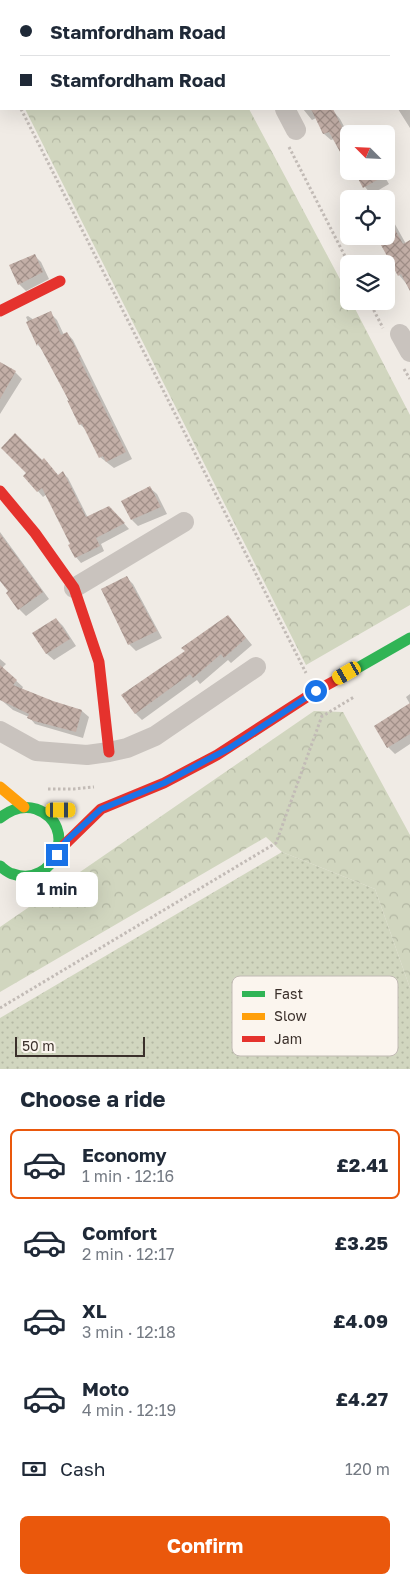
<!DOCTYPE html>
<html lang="en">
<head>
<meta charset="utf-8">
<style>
	:root { --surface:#fff; --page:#f2f2f3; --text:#1f2937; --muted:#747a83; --line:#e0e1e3; --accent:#ea580c }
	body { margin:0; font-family:"Golos Text",sans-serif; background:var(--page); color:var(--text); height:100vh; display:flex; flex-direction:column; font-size:19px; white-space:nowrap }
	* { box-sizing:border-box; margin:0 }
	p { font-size:16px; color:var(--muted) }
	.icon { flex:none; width:28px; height:28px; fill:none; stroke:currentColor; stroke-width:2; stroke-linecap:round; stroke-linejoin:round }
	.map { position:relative; height:1069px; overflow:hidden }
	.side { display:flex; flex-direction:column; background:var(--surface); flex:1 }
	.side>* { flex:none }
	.top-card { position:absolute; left:0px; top:0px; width:410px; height:110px; box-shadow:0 5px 20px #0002; display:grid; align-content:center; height:110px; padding:0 20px; background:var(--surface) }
	.needle { width:32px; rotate:294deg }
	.controls { position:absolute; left:340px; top:125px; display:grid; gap:10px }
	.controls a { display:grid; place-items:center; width:55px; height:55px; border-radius:8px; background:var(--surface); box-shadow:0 5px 20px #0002; font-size:25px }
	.scale { position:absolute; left:15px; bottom:12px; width:130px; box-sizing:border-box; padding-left:5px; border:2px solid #3b302b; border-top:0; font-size:14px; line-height:18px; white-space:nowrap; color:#3b302b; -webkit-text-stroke:4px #fbf5ee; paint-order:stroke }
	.end { position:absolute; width:22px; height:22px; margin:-11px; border:6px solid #1a73e8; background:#fff; box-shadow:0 0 0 2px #fff }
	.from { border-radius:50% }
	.bubble { position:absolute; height:35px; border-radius:8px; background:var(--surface); box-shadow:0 5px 20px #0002; font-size:16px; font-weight:700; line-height:35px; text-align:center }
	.car { position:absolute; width:15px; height:30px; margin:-15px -8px; border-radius:6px; box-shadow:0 0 4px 1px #0007; background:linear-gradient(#f5c518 24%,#345 0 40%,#f5c518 0 76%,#345 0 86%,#f5c518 0) }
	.top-card b { display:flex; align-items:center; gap:18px; height:48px; font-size:19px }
	.top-card b+b { border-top:1px solid var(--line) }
	.top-card i { width:12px; height:12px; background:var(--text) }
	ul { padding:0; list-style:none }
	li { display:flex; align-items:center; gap:15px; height:70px; margin:0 10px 8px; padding:0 10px; border:2px solid transparent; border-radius:8px }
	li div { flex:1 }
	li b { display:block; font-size:19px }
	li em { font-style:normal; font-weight:700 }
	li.on { border-color:var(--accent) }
	li>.icon { width:45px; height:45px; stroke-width:1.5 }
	h2 { padding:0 20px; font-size:22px; line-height:60px }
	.pay { display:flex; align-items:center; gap:12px; height:55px; padding:0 20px; font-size:19px }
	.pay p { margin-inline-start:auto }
	.action { display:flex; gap:10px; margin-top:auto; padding:10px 20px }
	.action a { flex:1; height:58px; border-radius:8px; background:var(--accent); color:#fff; font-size:20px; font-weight:700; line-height:58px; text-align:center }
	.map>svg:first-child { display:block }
	.grass { fill:url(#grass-dots) }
	.forest { fill:url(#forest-crowns) }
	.shadow { fill:#0003 }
	.building { fill:url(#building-cross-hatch) }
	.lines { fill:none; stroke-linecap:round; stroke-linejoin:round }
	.path { stroke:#c2bbb6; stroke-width:3; stroke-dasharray:2.5 2.5; stroke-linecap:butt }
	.street { stroke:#c9c3be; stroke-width:20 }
	.fast { stroke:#30b455; stroke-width:11 }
	.slow { stroke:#ff9f0a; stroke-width:11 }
	.jam { stroke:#e5322d; stroke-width:11 }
	.route { stroke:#1a73e8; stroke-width:6 }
	.key { fill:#fbf5ee; stroke:#c1bab4; stroke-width:1 }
	.key-label { font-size:14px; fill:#3b302b }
</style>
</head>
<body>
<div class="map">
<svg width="410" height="1069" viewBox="0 0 410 1069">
	<defs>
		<pattern id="grass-dots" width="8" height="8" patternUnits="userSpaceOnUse" patternTransform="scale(1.25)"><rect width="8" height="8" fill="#d1d6bf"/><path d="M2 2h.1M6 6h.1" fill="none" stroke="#b4b8a4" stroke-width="1.8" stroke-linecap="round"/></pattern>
		<pattern id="forest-crowns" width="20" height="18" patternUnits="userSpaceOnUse" patternTransform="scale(1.25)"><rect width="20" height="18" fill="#d1d6bf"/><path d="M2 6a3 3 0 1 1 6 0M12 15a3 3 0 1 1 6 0" fill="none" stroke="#b4b8a4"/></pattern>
		<pattern id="building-cross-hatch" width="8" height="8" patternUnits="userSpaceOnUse" patternTransform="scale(1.25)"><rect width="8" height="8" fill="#c3afa7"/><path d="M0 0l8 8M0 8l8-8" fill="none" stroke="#a08f88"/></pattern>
	</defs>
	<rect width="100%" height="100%" fill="#f0ebe5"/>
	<path class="grass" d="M282,852l93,37 35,99v81h-410v-51z"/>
	<path class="forest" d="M0,0h192l1,1h-192v60z
		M25,109h224l100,187v5h2l59,114v190l-104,60z
		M314,711l29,1 67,123v153l-35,-99 -93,-37 -16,-15 -266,155v-65z"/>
	<path class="shadow" d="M337,0h12l1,1h-19z
		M409,83l1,2v43l-12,-19h11z
		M303,109h25l2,5 4,-2 6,7 9,17v29l-15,-26 -3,1 -7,-6 -8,-16 -4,2z
		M352,171h29l8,13 -12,7 7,8h-23l9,-6z
		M386,203l8,15 -2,1 14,25 4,-2v46l-11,-13 -13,-39z
		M35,256l6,6 8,17 -23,12 -7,-7z
		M50,313l7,7 7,15 3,-2 6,7 59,119 -18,9 -14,-11 -13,-26 -7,-7 -8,-20 -29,-53 -5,-6 -12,-28 2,-1 6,4z
		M0,363l15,9 7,7 -22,35z
		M63,473l5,5 20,40 27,-5 14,16 -28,15 3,7 -23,12 -5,-6 -4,-13 -25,-50 -4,3 -18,-21 33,1z
		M150,488l7,6 10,20 -29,12 -6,-6z
		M0,532l49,67 -23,17 -7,-7 -9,-17 -10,-13z
		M126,577l7,7 29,54 -26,13 -7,-7 -27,-54z
		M56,619l7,7 13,20 -22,14 -7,-6 -13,-20z
		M234,623l18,22 -21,18 -3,-3 -28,24 -3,-4 -55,40 -6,-6 -13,-19z
		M0,659l6,5 -4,4 21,19 -1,2 31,14 29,8 7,6 -6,21 -48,-14 -6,-7 -16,-7 -13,-11z
		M410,694v10l-4,-7z
		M410,705v39l-15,10 -7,-7z"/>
	<path class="building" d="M311,109h22l16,32v27l-20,-36 -6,2z
		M354,171h39l-30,17z
		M386,213l17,31 7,-4v51l-9,-17 -3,2 -22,-40h10z
		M35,254l8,18 -25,13 -9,-20z
		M51,311l10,24 6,-3 14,25 -2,1 47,94 -20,10 -3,-6 -4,2 -17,-34 -3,1 -12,-25 2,1 -31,-58 -1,3 -11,-24z
		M0,362l16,9 -16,28z
		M15,433l27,27 2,-2 14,17 5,-4 23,46 23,-11 16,17 -29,15 4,8 -25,12 -7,-13 2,-1 -28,-56 -5,4 -14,-16 3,-3 -25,-25z
		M150,486l11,21 -30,13 -10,-19z
		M0,534l43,58 -25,18 -12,-17 2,-2 -8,-10z
		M127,576l30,55 -29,14 -27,-56z
		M228,615l18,23 -22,20 -3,-4 -28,24 -3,-4 -55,40 -14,-19 64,-44 -4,-3z
		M56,618l14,21 -24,15 -14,-21z
		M0,665l17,15 -4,5 40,16 29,9 -6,22 -42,-11 -7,-3 2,-4 -29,-14z
		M410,703v31l-23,14 -13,-22z"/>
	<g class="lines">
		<path class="path" d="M231,0l1,1
			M0,67l1,2
			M21,109l285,564
			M289,147l60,117
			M369,301l14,27
			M404,369l6,10
			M321,717l33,-20
			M48,789h26l20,-2
			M0,1008l276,-165 47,-130"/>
		<path class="street" d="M379,1l1,-1
			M285,109l11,21
			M400,334l10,18
			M74,588l110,-66
			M0,731l36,20 51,4 22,-3 18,-4 28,-12 101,-69"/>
		<path class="fast" d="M347,674l63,-36
			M0,818c10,-8 23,-13 36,-9 44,16 18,80 -23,65 -5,-1 -9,-5 -13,-8"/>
		<path class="slow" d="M0,787l24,20"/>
		<path class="jam" d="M0,311l60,-30
			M0,491l35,42 39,55 25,74 10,90
			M59,850l42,-41 63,-26 53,-28 99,-64 31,-17"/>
	</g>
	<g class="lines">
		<path class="route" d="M57,855l2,-5 7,-9 35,-32 63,-26 39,-21 25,-13 88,-58"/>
	</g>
	<rect x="232" y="976" width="166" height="80" rx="8" class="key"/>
	<rect x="242" y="991" width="23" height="6" fill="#30b455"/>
	<rect x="242" y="1013" width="23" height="7" fill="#ff9f0a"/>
	<rect x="242" y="1036" width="23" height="6" fill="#e5322d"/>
	<g class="key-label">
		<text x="274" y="999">Fast</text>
		<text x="274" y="1021">Slow</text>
		<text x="274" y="1044">Jam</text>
	</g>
</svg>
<div class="controls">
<a><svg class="needle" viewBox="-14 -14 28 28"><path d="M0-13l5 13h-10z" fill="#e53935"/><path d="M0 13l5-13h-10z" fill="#747a83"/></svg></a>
<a><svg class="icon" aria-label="locate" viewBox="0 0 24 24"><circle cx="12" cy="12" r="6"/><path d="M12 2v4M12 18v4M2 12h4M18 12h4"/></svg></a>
<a><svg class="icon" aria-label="layers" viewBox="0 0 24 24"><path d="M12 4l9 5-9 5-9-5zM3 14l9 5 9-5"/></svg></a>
</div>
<div class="scale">50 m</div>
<i class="end from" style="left:316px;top:691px"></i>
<i class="end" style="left:57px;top:855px"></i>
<div class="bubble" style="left:16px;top:872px;width:82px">1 min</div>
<i class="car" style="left:347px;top:673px;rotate:240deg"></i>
<i class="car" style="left:61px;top:810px;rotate:90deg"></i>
<div class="top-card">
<b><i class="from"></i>Stamfordham Road</b>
<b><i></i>Stamfordham Road</b>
</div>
</div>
<section class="side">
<h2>Choose a ride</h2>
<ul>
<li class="on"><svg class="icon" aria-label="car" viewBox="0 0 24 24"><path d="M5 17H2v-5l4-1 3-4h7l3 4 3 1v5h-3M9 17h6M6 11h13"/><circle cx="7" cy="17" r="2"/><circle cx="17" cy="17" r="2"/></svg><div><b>Economy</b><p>1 min · 12:16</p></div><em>£2.41</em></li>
<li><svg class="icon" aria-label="car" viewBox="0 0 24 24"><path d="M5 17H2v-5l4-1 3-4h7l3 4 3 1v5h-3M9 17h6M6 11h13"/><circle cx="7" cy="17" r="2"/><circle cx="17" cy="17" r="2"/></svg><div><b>Comfort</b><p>2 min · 12:17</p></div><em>£3.25</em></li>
<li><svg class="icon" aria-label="car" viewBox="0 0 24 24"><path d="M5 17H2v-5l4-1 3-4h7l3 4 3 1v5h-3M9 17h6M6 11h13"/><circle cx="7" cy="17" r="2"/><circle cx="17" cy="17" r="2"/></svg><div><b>XL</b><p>3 min · 12:18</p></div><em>£4.09</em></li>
<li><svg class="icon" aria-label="car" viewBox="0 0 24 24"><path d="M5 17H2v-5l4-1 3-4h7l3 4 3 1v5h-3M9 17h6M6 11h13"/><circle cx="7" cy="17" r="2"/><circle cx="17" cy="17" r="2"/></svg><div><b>Moto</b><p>4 min · 12:19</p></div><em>£4.27</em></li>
</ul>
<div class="pay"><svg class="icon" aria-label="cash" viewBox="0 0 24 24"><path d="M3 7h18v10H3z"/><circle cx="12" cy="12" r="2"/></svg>Cash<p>120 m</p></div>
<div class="action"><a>Confirm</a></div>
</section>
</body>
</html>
